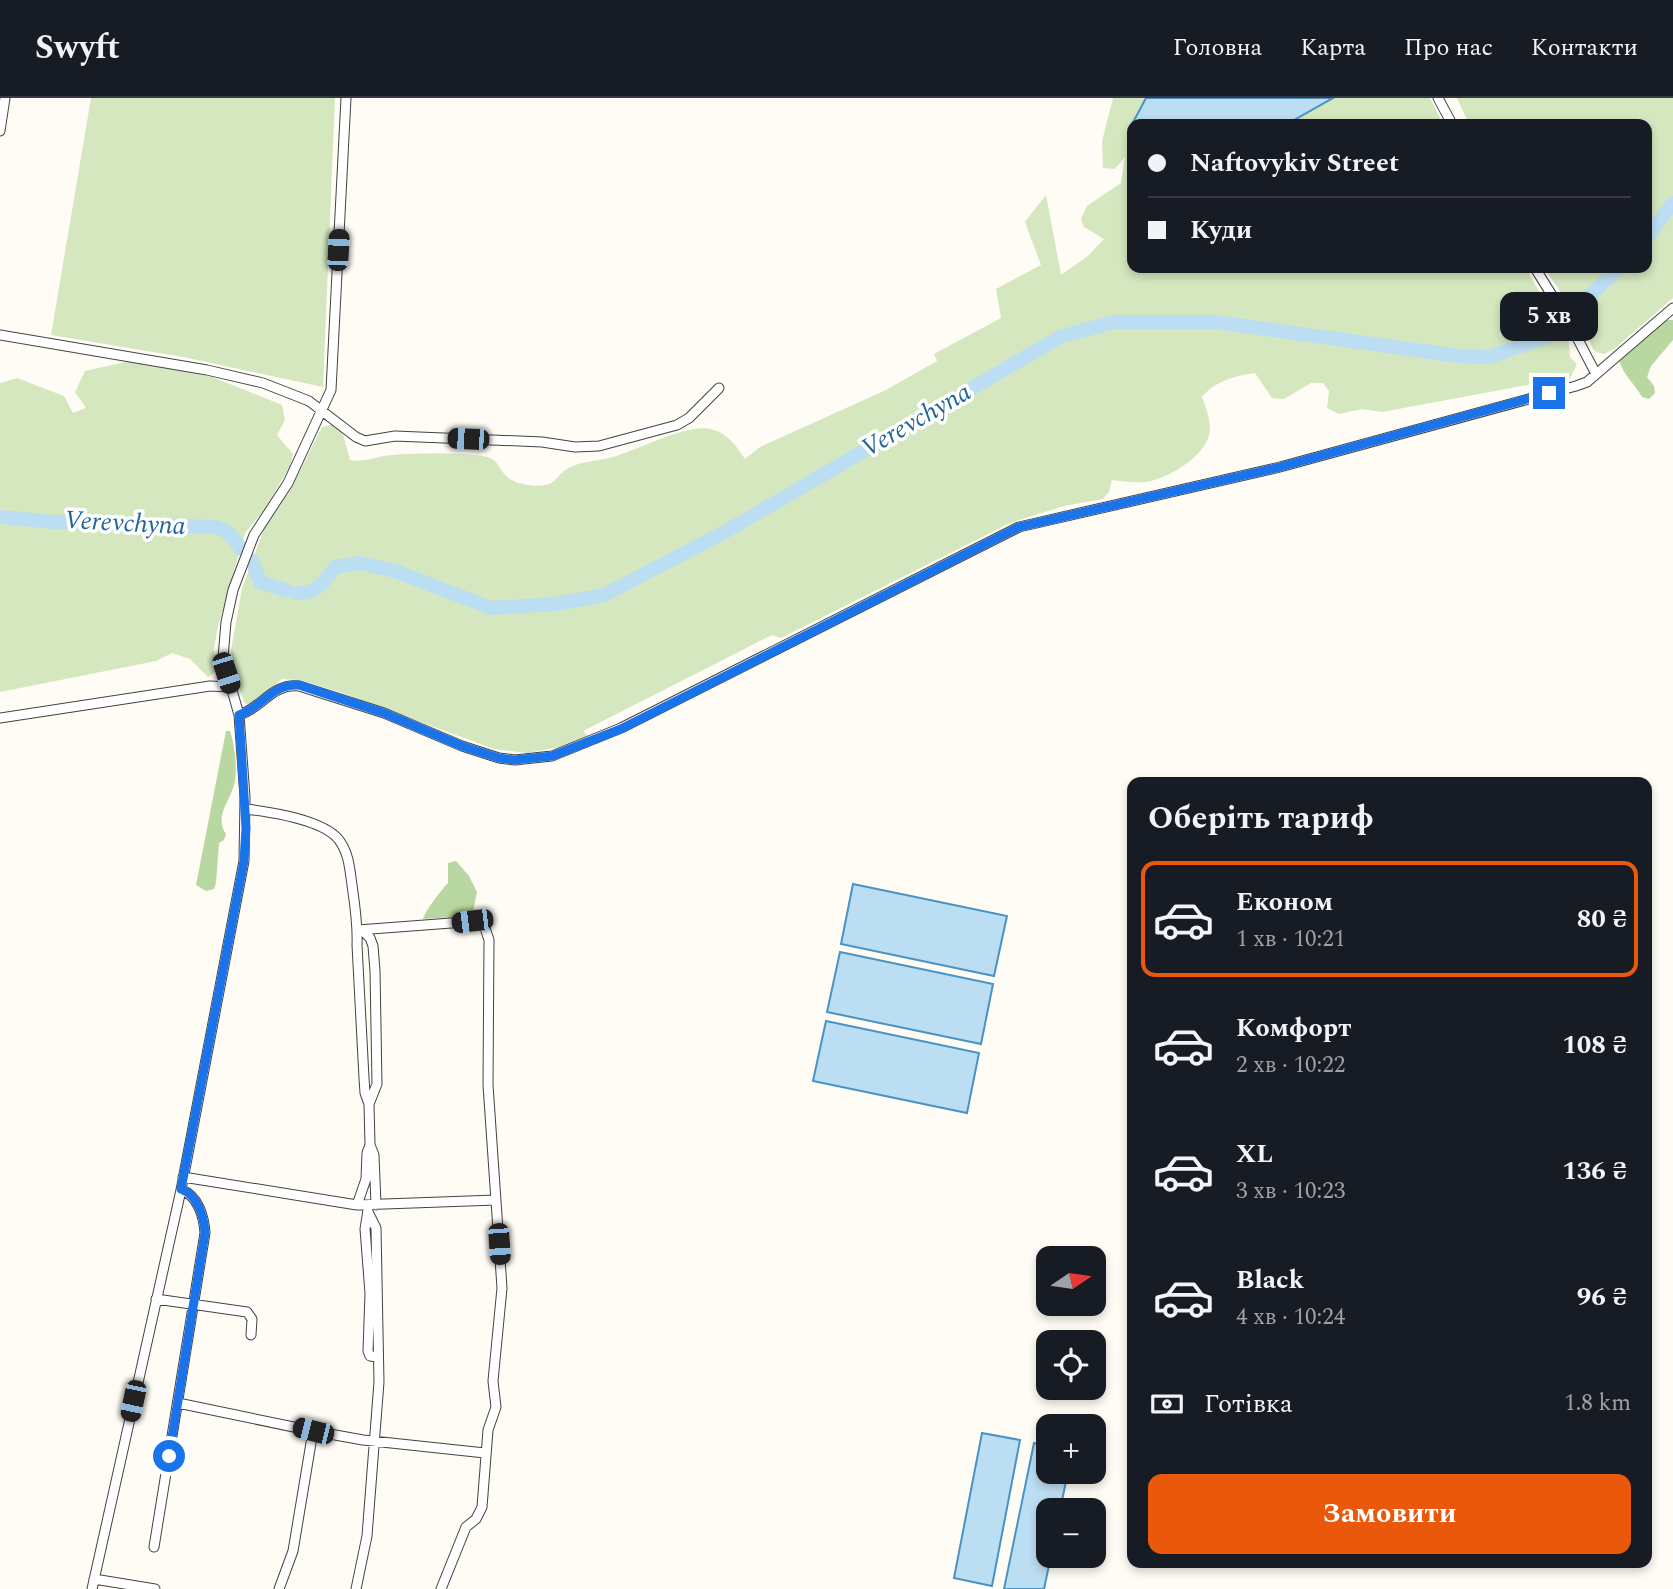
<!DOCTYPE html>
<html lang="uk">
<head>
<meta charset="utf-8">
<style>
	:root { --surface:#171b24; --page:#20242c; --text:#f1f3f6; --muted:#9ea1a6; --line:#363941; --accent:#ea580c }
	body { margin:0; font-family:Spectral,serif; background:var(--page); color:var(--text); height:100vh; display:flex; flex-direction:column; font-size:26px; white-space:nowrap }
	* { box-sizing:border-box; margin:0 }
	p { font-size:23px; color:var(--muted) }
	.icon { flex:none; width:38px; height:38px; fill:none; stroke:currentColor; stroke-width:2; stroke-linecap:round; stroke-linejoin:round }
	.map { position:relative; flex:1; overflow:hidden }
	.side { position:absolute; left:1127px; top:679px; width:525px; height:791px; display:flex; flex-direction:column; background:var(--surface); border-radius:14px; box-shadow:0 4px 10px #0003 }
	.side>* { flex:none }
	.guide { position:absolute; left:1127px; top:21px; width:525px; height:154px; border-radius:14px; box-shadow:0 4px 10px #0003; display:grid; align-content:center; height:154px; padding:0 21px; background:var(--surface) }
	.needle { width:46px; rotate:77deg }
	.buttons { position:absolute; left:1036px; top:1148px; display:grid; gap:14px }
	.buttons a { display:grid; place-items:center; width:70px; height:70px; border-radius:14px; background:var(--surface); box-shadow:0 4px 10px #0003; font-size:35px }
	.end { position:absolute; width:32px; height:32px; margin:-16px; border:9px solid #1a73e8; background:#fff; box-shadow:0 0 0 4px #fff }
	.from { border-radius:50% }
	.bubble { position:absolute; height:49px; border-radius:14px; background:var(--surface); box-shadow:0 4px 10px #0003; font-size:23px; font-weight:700; line-height:49px; text-align:center }
	.car { position:absolute; width:21px; height:42px; margin:-21px -10px; border-radius:9px; box-shadow:0 0 5px 2px #0007; background:linear-gradient(#222 24%,#8ab4d8 0 40%,#222 0 76%,#8ab4d8 0 86%,#222 0) }
	.guide b { display:flex; align-items:center; gap:24px; height:66px; font-size:26px }
	.guide b+b { border-top:2px solid var(--line) }
	.guide i { width:18px; height:18px; background:var(--text) }
	ul { padding:0; list-style:none }
	li { display:flex; align-items:center; gap:21px; height:116px; margin:0 14px 10px; padding:0 7px; border:4px solid transparent; border-radius:14px }
	li div { flex:1 }
	li b { display:block; font-size:26px }
	li em { font-style:normal; font-weight:700 }
	li.selected { border-color:var(--accent) }
	li>.icon { width:63px; height:63px; stroke-width:1.5 }
	h2 { padding:0 21px; font-size:32px; line-height:84px }
	.pay { display:flex; align-items:center; gap:18px; height:77px; padding:0 21px; font-size:26px }
	.pay p { margin-inline-start:auto }
	.cta { display:flex; gap:14px; margin-top:auto; padding:14px 21px }
	.cta a { flex:1; height:80px; border-radius:14px; background:var(--accent); color:#fff; font-size:28px; font-weight:700; line-height:80px; text-align:center }
	header { display:flex; align-items:center; gap:42px; box-sizing:border-box; height:98px; padding:0 35px; background:var(--surface); border-bottom:2px solid var(--line) }
	header strong { font-size:33px }
	nav { display:flex; gap:38px; margin-inline-start:auto; font-size:24px }
	.map>svg:first-child { display:block }
	.green { fill:#d4e7bf }
	.forest { fill:#b9d7a0 }
	.water { fill:#bcdef2; stroke:#4993c4; stroke-width:2 }
	.lines { fill:none; stroke-linecap:round; stroke-linejoin:round }
	.river { stroke:#bcdef2; stroke-width:14 }
	.minor-casing { stroke:#434343; stroke-width:11 }
	.minor { stroke:#fff; stroke-width:9 }
	.route { stroke:#1a73e8; stroke-width:9 }
	.labels { text-anchor:middle; dominant-baseline:central; stroke-width:7; stroke-linejoin:round; paint-order:stroke }
	.water-label { font-size:26px; font-style:italic; fill:#21669a; stroke:#fff }
</style>
</head>
<body>
<header>
<strong>Swyft</strong>
<nav><a>Головна</a><a>Карта</a><a>Про нас</a><a>Контакти</a></nav>
</header>
<div class="map">
<svg width="1673" height="1491" viewBox="0 0 1673 1491">
	<rect width="100%" height="100%" fill="#fefcf4"/>
	<path class="green" d="M91,0h244l-12,289 -140,-30 -132,-22z
		M1113,0h33l-15,28 -3,17 4,2v123h394l19,34 23,32 2,23 7,7 -6,13 -189,35 -20,-3 -23,5 -12,-6 2,-17 -6,-8h-12l-27,16 -12,-1 -17,-25c-20,3 -40,8 -53,24 4,11 8,21 8,32 -1,25 -38,47 -59,52 -12,3 -27,0 -39,-1l-3,12 -6,7 -39,7 -54,17 -229,115 -9,-3 -189,96 6,6 -30,10 -32,6 -33,-4 -155,-57 -40,-12 -17,-1 -32,26 -5,-2 -12,-29 -2,-24 11,-61 22,-60 26,-38 32,-64 11,-3 9,7 8,29c14,3 27,-4 42,-5 29,-2 61,-3 91,1 18,3 15,15 27,23 9,6 26,8 36,6 10,-2 13,-12 21,-16 15,-9 36,-8 52,-14 23,-7 68,-31 91,-26 17,3 27,18 35,30l15,-12 126,-57 51,-29 -3,-7 67,-36 -5,-29 45,-24 -16,-43 21,-27 15,80 27,-19 16,-17 -20,-12 -3,-8 6,-13 34,-23 4,-26 -10,12 -12,-1 -1,-27z
		M1333,0h97l13,26h-156z
		M1457,0h216v200l-58,50 -11,6 -10,-3 -12,-28 -38,-55h103v-144h-178z
		M130,263l82,16 70,28 3,15 -8,15 16,19 -3,12 -26,44 -19,23 -27,93 -4,22 1,24 -7,5 -18,-18 -18,-6 -16,8 -156,31v-309l17,-5 47,18 9,17 13,-5 -11,-16 10,-21z"/>
	<path class="forest" d="M1665,222h8v20l-22,26 -4,11 7,9 1,7 -6,6 -7,-2c-7,-13 -19,-22 -23,-37z
		M226,633h4c5,15 7,35 5,50 -3,18 -22,35 -9,53l-2,6 -5,3 -3,40 -2,6 -8,2 -10,-6z
		M456,763l13,15 8,16 -5,24 -49,3c2,-8 19,-30 25,-36v-20z"/>
	<path class="water" d="M1146,0h187l-46,26h-155v21l-4,-2 3,-17z
		M853,786l154,32 -13,60 -153,-32z
		M840,854l153,32 -12,60 -154,-32z
		M826,923l153,32 -12,60 -154,-32z
		M982,1335l38,7 -28,146 -38,-8z
		M1034,1345l14,3v26h20l-8,38h-12v46h3l-7,33h-40z"/>
	<g class="lines">
		<path class="river" d="M1647,139l26,-34
			M1573,213l46,-43
			M0,419l55,5 161,5c13,4 18,11 25,22
			M252,462l8,22 26,8
			M297,495c20,1 27,-11 38,-26l25,-4 35,8 96,37 65,-4 48,-9 119,-62 337,-196 53,-15h102l244,34 30,1 60,-21 9,-17"/>
		<g class="minor-casing">
			<path id="minor" d="M1438,0l14,26
				M0,33l5,-33
				M1535,170l36,58 25,48
				M0,237l207,35 56,13 46,18 47,36 9,4 30,-5 147,6 33,5 24,-1 78,-21 12,-7 30,-30
				M239,617c23,-7 33,-32 60,-29l85,27 78,33 37,12 16,2 37,-4 69,-28 398,-201 261,-60 296,-81 11,-4 86,-74
				M0,620l210,-32 20,1
				M246,711c24,3 82,11 95,34 8,12 9,28 11,42 3,21 6,40 5,60l7,133 1,15 4,11 1,41 4,10 2,50
				M358,832l120,-9 7,7 4,12 -1,145 14,203 -9,93 3,26 -8,23 -6,77 -6,12 -10,8 -25,62
				M362,832l8,8 3,8 2,25 2,113 -8,20
				M183,1079l174,28 139,-5
				M357,1107l9,-26 1,-26 3,-8
				M368,1112l-3,19 5,64 -2,58 2,5 8,1
				M156,1201l91,13 5,7 -1,16
				M178,1305l135,28 50,9 122,13
				M154,1449l51,-314c-1,-16 -7,-38 -24,-43
				M94,1481l61,10
				M92,1491l89,-399 63,-329 1,-64 -6,-82 -16,-57 3,-36 7,-32 21,-55 34,-52 43,-93 15,-292
				M279,1491l14,-38 20,-120
				M356,1491l11,-53 12,-154 -3,-154 -8,-16"/>
		</g>
		<use href="#minor" class="minor"/>
	</g>
	<g class="lines">
		<path class="route" d="M169,1358l36,-223c-1,-16 -7,-38 -24,-44l63,-328 2,-33 -7,-113c23,-7 33,-32 60,-30l85,28 78,33 37,12 15,2 38,-4 69,-27 398,-202 261,-60 269,-74"/>
	</g>
	<g class="labels">
		<g class="water-label">
			<text transform="translate(916 322) rotate(-30)">Verevchyna</text>
			<text transform="translate(125 425) rotate(3)">Verevchyna</text>
		</g>
	</g>
</svg>
<div class="buttons">
<a><svg class="needle" viewBox="-14 -14 28 28"><path d="M0-13l5 13h-10z" fill="#e53935"/><path d="M0 13l5-13h-10z" fill="#9ea1a6"/></svg></a>
<a><svg class="icon" aria-label="locate" viewBox="0 0 24 24"><circle cx="12" cy="12" r="6"/><path d="M12 2v4M12 18v4M2 12h4M18 12h4"/></svg></a>
<a>+</a>
<a>−</a>
</div>
<i class="end from" style="left:169px;top:1358px"></i>
<i class="end" style="left:1549px;top:295px"></i>
<div class="bubble" style="left:1500px;top:194px;width:98px">5 хв</div>
<i class="car" style="left:338px;top:152px;rotate:3deg"></i>
<i class="car" style="left:468px;top:341px;rotate:272deg"></i>
<i class="car" style="left:226px;top:575px;rotate:162deg"></i>
<i class="car" style="left:472px;top:823px;rotate:263deg"></i>
<i class="car" style="left:499px;top:1146px;rotate:176deg"></i>
<i class="car" style="left:133px;top:1303px;rotate:192deg"></i>
<i class="car" style="left:313px;top:1333px;rotate:284deg"></i>
<div class="guide">
<b><i class="from"></i>Naftovykiv Street</b>
<b><i></i>Куди</b>
</div>
<section class="side">
<h2>Оберіть тариф</h2>
<ul>
<li class="selected"><svg class="icon" aria-label="car" viewBox="0 0 24 24"><path d="M5 17H2v-5l4-1 3-4h7l3 4 3 1v5h-3M9 17h6M6 11h13"/><circle cx="7" cy="17" r="2"/><circle cx="17" cy="17" r="2"/></svg><div><b>Економ</b><p>1 хв · 10:21</p></div><em>80 ₴</em></li>
<li><svg class="icon" aria-label="car" viewBox="0 0 24 24"><path d="M5 17H2v-5l4-1 3-4h7l3 4 3 1v5h-3M9 17h6M6 11h13"/><circle cx="7" cy="17" r="2"/><circle cx="17" cy="17" r="2"/></svg><div><b>Комфорт</b><p>2 хв · 10:22</p></div><em>108 ₴</em></li>
<li><svg class="icon" aria-label="car" viewBox="0 0 24 24"><path d="M5 17H2v-5l4-1 3-4h7l3 4 3 1v5h-3M9 17h6M6 11h13"/><circle cx="7" cy="17" r="2"/><circle cx="17" cy="17" r="2"/></svg><div><b>XL</b><p>3 хв · 10:23</p></div><em>136 ₴</em></li>
<li><svg class="icon" aria-label="car" viewBox="0 0 24 24"><path d="M5 17H2v-5l4-1 3-4h7l3 4 3 1v5h-3M9 17h6M6 11h13"/><circle cx="7" cy="17" r="2"/><circle cx="17" cy="17" r="2"/></svg><div><b>Black</b><p>4 хв · 10:24</p></div><em>96 ₴</em></li>
</ul>
<div class="pay"><svg class="icon" aria-label="cash" viewBox="0 0 24 24"><path d="M3 7h18v10H3z"/><circle cx="12" cy="12" r="2"/></svg>Готівка<p>1.8 km</p></div>
<div class="cta"><a>Замовити</a></div>
</section>
</div>
</body>
</html>
